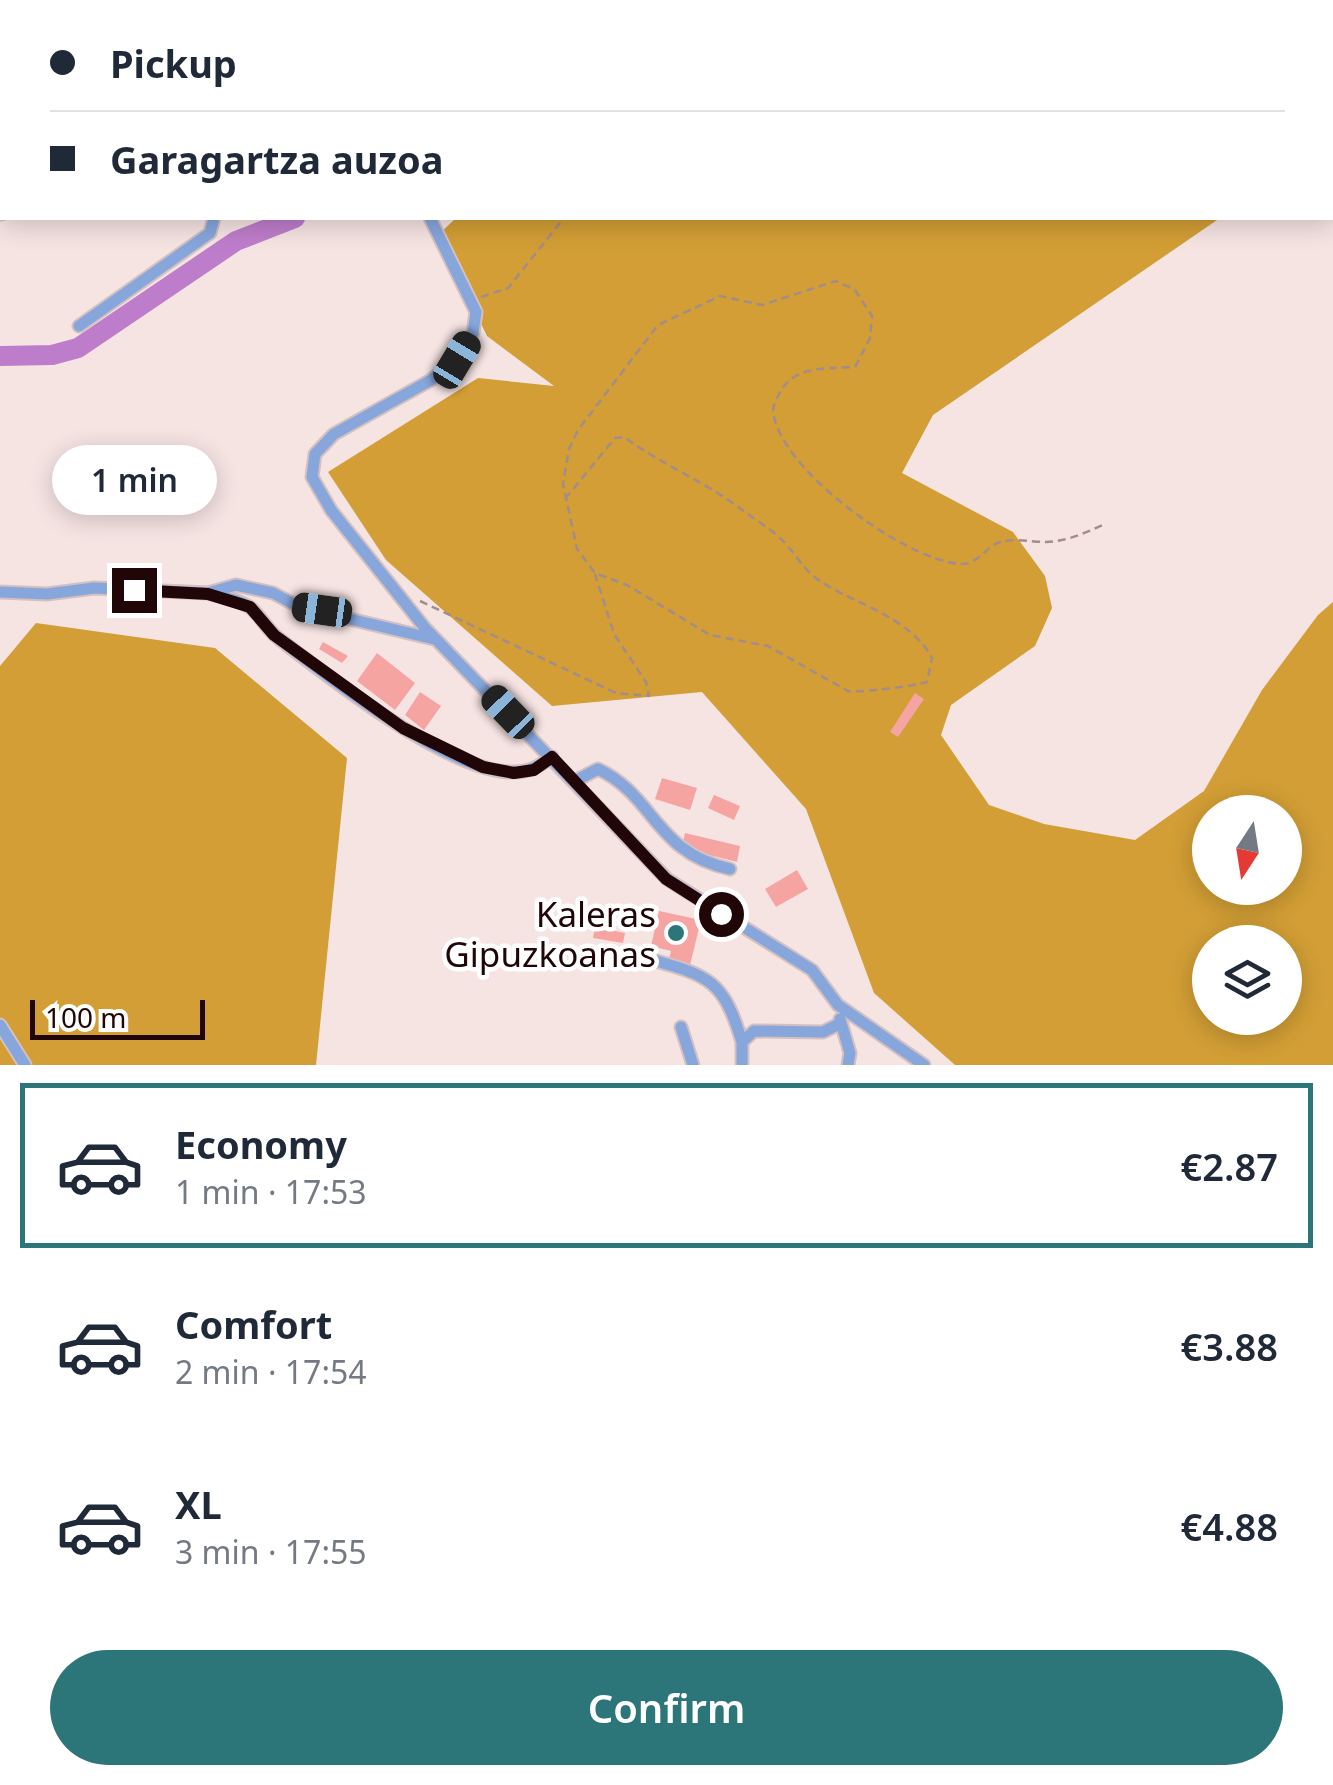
<!DOCTYPE html>
<html lang="en">
<head>
<meta charset="utf-8">
<style>
	:root { --surface:#fff; --page:#f2f2f3; --text:#1f2937; --muted:#747a83; --line:#e0e1e3; --accent:#2c767a }
	body { margin:0; font-family:"Noto Sans",sans-serif; background:var(--page); color:var(--text); height:100vh; display:flex; flex-direction:column; font-size:38px; white-space:nowrap }
	* { box-sizing:border-box; margin:0 }
	p { font-size:32px; color:var(--muted) }
	.icon { flex:none; width:55px; height:55px; fill:none; stroke:currentColor; stroke-width:2; stroke-linecap:round; stroke-linejoin:round }
	.map { position:relative; height:1065px; overflow:hidden }
	.details { display:flex; flex-direction:column; background:var(--surface); flex:1 }
	.details>* { flex:none }
	.guide { position:absolute; left:0px; top:0px; width:1335px; height:220px; box-shadow:0 5px 25px #0003; display:grid; align-content:center; height:220px; padding:0 50px; background:var(--surface) }
	.needle { width:65px; rotate:192deg }
	.tools { position:absolute; left:1192px; top:795px; display:grid; gap:20px }
	.tools a { display:grid; place-items:center; width:110px; height:110px; border-radius:50%; background:var(--surface); box-shadow:0 5px 25px #0003; font-size:50px }
	.scale { position:absolute; left:30px; bottom:25px; width:175px; box-sizing:border-box; padding-left:10px; border:5px solid #210607; border-top:0; font-size:28px; line-height:35px; white-space:nowrap; color:#210607; -webkit-text-stroke:8px #fff; paint-order:stroke }
	.end { position:absolute; width:45px; height:45px; margin:-22px; border:12px solid #210607; background:#fff; box-shadow:0 0 0 5px #fff }
	.from { border-radius:50% }
	.bubble { position:absolute; height:70px; border-radius:35px; background:var(--surface); box-shadow:0 5px 25px #0003; font-size:32px; font-weight:600; line-height:70px; text-align:center }
	.car { position:absolute; width:30px; height:60px; margin:-30px -15px; border-radius:12px; box-shadow:0 0 8px 2px #0007; background:linear-gradient(#222 24%,#8ab4d8 0 40%,#222 0 76%,#8ab4d8 0 86%,#222 0) }
	.guide b { display:flex; align-items:center; gap:35px; height:95px; font-size:38px }
	.guide b+b { border-top:2px solid var(--line) }
	.guide i { width:25px; height:25px; background:var(--text) }
	ul { padding:18px 0 0; list-style:none }
	li { display:flex; align-items:center; gap:30px; height:165px; margin:0 20px 15px; padding:0 30px; border:5px solid transparent; border-radius:0px }
	li div { flex:1 }
	li b { display:block; font-size:38px }
	li em { font-style:normal; font-weight:600 }
	li.selected { border-color:var(--accent) }
	li>.icon { width:90px; height:90px; stroke-width:1.5 }
	.action { display:flex; gap:20px; margin-top:auto; padding:20px 50px }
	.action a { flex:1; height:115px; border-radius:60px; background:var(--accent); color:#fff; font-size:40px; font-weight:600; line-height:115px; text-align:center }
	.map>svg:first-child { display:block }
	.forest { fill:#d29e35; fill-rule:evenodd }
	.lines { fill:none; stroke-linecap:round; stroke-linejoin:round }
	.river { stroke:#be7dcb; stroke-width:20 }
	.building { fill:#f6a4a2 }
	.minor-casing { stroke:#d4c0c0; stroke-width:15 }
	.major-casing { stroke:#d4c0c0; stroke-width:19 }
	.path { stroke:#a28c8c; stroke-width:2.5; stroke-dasharray:8 5; stroke-linecap:butt }
	.minor { stroke:#86a6dc; stroke-width:11 }
	.major { stroke:#3067c9; stroke-width:15 }
	.route { stroke:#210607; stroke-width:12 }
	.poi-dot { fill:#2c767a; stroke:#fff; stroke-width:4 }
	.labels { text-anchor:middle; dominant-baseline:central; stroke-width:9; stroke-linejoin:round; paint-order:stroke }
	.poi-label { font-size:35px; fill:#210607; stroke:#fff; text-anchor:end }
</style>
</head>
<body>
<div class="map">
<svg width="1333" height="1065" viewBox="0 0 1333 1065">
	<rect width="100%" height="100%" fill="#f6e4e3"/>
	<path class="forest" d="M0,0h445l-443,2v146z
		M1064,0h188l1,2h-193z
		M456,218h764l-287,197 -31,58 111,59 32,44 7,32 -17,38 -84,59 -10,30 48,70 55,19 91,16 69,-49 58,-101 56,-75 15,-13v463h-378l-81,-72 -68,-184 -104,-117 -150,14 -166,-146 -58,-88 150,-94 76,8 -67,-50 -49,-101zM1210,812h75v76h-75zM1210,942h75v76h-75z
		M36,623l179,25 132,110 -31,307h-316v-399z"/>
	<g class="lines">
		<path class="river" d="M0,356l52,-1 26,-7 158,-107 59,-23"/>
	</g>
	<path class="building" d="M323,642l25,14 -6,7 -23,-14z
		M377,653l38,30 -20,27 -38,-29z
		M420,692l21,14 -17,24 -19,-15z
		M915,693l9,6 -26,38 -8,-5z
		M662,778l35,10 -7,22 -35,-11z
		M714,795l26,11 -6,14 -26,-12z
		M685,833l55,13 -3,16 -55,-14z
		M797,870l11,19 -32,18 -11,-18z
		M659,911l42,9 -11,45 -21,-5 2,-9 -20,-5z
		M595,927l30,6 -2,10 -30,-5z"/>
	<g class="lines">
		<g class="minor-casing">
			<path id="minor" d="M910,0v2
				M854,2l4,-2
				M0,214h2
				M430,218l46,94 -3,21 -16,27 -26,20 -97,54 -19,20 -3,23 19,33 94,118 242,251 145,91 26,35 86,60
				M79,326l131,-93 4,-15
				M0,592l47,2 47,-6 114,5 28,-8 37,8 26,14 135,32
				M208,593c14,4 33,7 44,16 9,8 16,21 26,29 50,39 170,133 232,134 18,1 28,-5 42,-15
				M575,781l23,-12c57,27 57,84 132,100
				M649,959c60,17 74,20 93,83
				M840,1019l10,34 -2,12
				M0,1025l25,40
				M681,1027l12,38
				M742,1065v-23l12,-11 69,1 18,-9"/>
		</g>
		<g class="major-casing">
			<path id="major" d="M470,2l3,-2
				M0,186h2"/>
		</g>
		<path class="path" d="M503,2l2,-2
			M941,2l10,-2
			M481,297l27,-9 56,-70
			M565,499l50,-61 9,-1c37,27 81,45 117,72 14,11 31,20 43,33 13,13 19,28 36,39 36,24 89,35 112,77l-5,24c-12,4 -68,11 -79,9l-80,-45 -58,-11 -83,-50 -32,-12 -18,-24 -14,-65 6,-35 9,-19 80,-105 62,-29 42,9 74,-24 19,9 17,26 -2,22 -15,29c-37,2 -69,-3 -82,42 2,57 131,151 187,155 18,1 25,-17 40,-22 12,-4 33,0 46,0 22,-1 39,-9 59,-18
			M420,601l196,92 33,3 -3,-14 -32,-48 -19,-60"/>
		<use href="#minor" class="minor"/>
		<use href="#major" class="major"/>
	</g>
	<g class="lines">
		<path class="route" d="M134,590l74,4 42,13 24,28 129,93 80,39 31,6 20,-3 18,-13 114,122 55,35"/>
	</g>
	<circle class="poi-dot" cx="676" cy="933" r="10"/>
	<g class="labels">
		<g class="poi-label">
			<text x="656" y="913">Kaleras<tspan x="656" dy="40">Gipuzkoanas</tspan></text>
		</g>
	</g>
</svg>
<div class="tools">
<a><svg class="needle" viewBox="-14 -14 28 28"><path d="M0-13l5 13h-10z" fill="#e53935"/><path d="M0 13l5-13h-10z" fill="#747a83"/></svg></a>
<a><svg class="icon" aria-label="layers" viewBox="0 0 24 24"><path d="M12 4l9 5-9 5-9-5zM3 14l9 5 9-5"/></svg></a>
</div>
<div class="scale">100 m</div>
<i class="end from" style="left:721px;top:914px"></i>
<i class="end" style="left:134px;top:590px"></i>
<div class="bubble" style="left:52px;top:445px;width:165px">1 min</div>
<i class="car" style="left:457px;top:360px;rotate:31deg"></i>
<i class="car" style="left:322px;top:610px;rotate:278deg"></i>
<i class="car" style="left:508px;top:712px;rotate:316deg"></i>
<div class="guide">
<b><i class="from"></i>Pickup</b>
<b><i></i>Garagartza auzoa</b>
</div>
</div>
<section class="details">
<ul>
<li class="selected"><svg class="icon" aria-label="car" viewBox="0 0 24 24"><path d="M5 17H2v-5l4-1 3-4h7l3 4 3 1v5h-3M9 17h6M6 11h13"/><circle cx="7" cy="17" r="2"/><circle cx="17" cy="17" r="2"/></svg><div><b>Economy</b><p>1 min · 17:53</p></div><em>€2.87</em></li>
<li><svg class="icon" aria-label="car" viewBox="0 0 24 24"><path d="M5 17H2v-5l4-1 3-4h7l3 4 3 1v5h-3M9 17h6M6 11h13"/><circle cx="7" cy="17" r="2"/><circle cx="17" cy="17" r="2"/></svg><div><b>Comfort</b><p>2 min · 17:54</p></div><em>€3.88</em></li>
<li><svg class="icon" aria-label="car" viewBox="0 0 24 24"><path d="M5 17H2v-5l4-1 3-4h7l3 4 3 1v5h-3M9 17h6M6 11h13"/><circle cx="7" cy="17" r="2"/><circle cx="17" cy="17" r="2"/></svg><div><b>XL</b><p>3 min · 17:55</p></div><em>€4.88</em></li>
</ul>
<div class="action"><a>Confirm</a></div>
</section>
</body>
</html>
